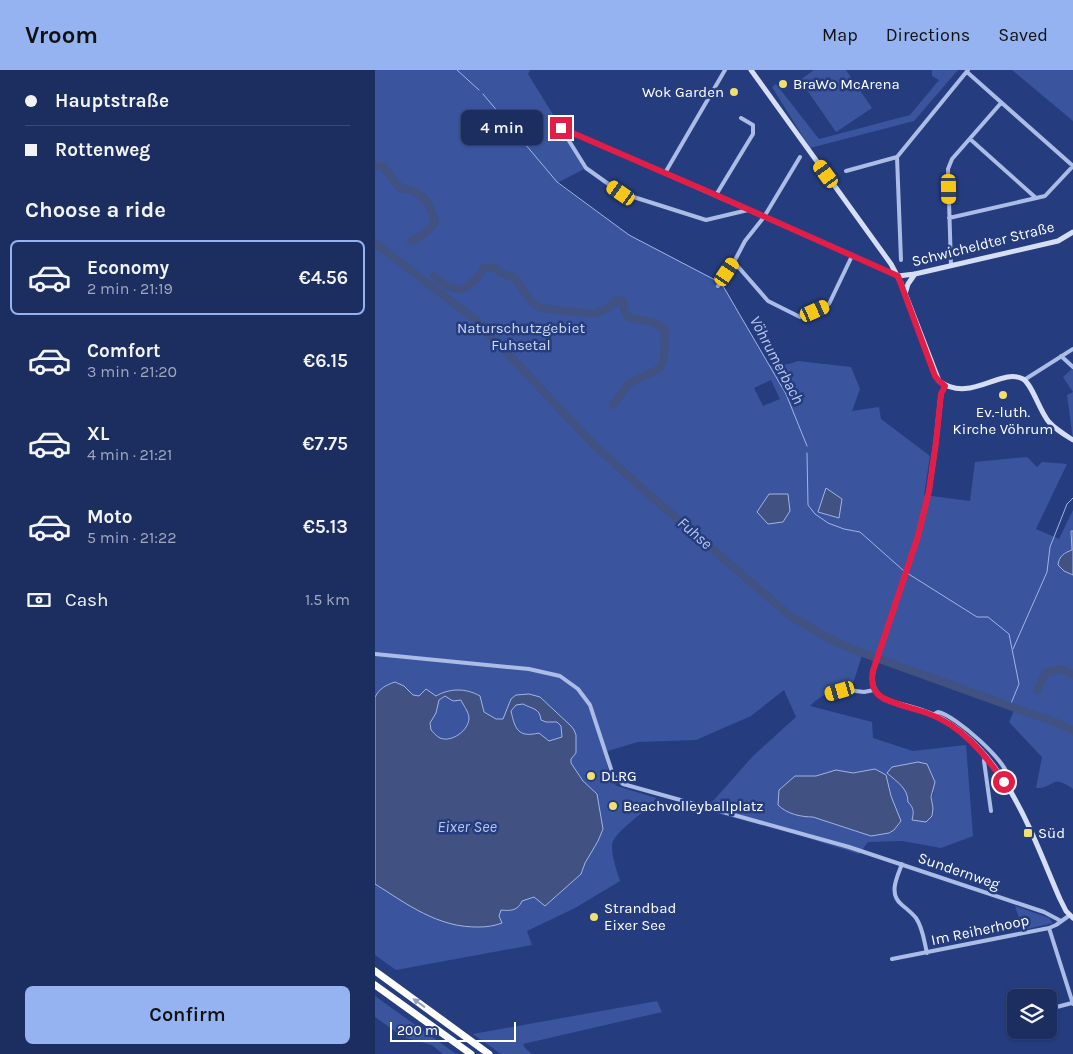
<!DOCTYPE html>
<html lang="en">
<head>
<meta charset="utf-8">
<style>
	:root { --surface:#1c2e5f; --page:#253665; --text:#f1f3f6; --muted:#a0a8bd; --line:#3a4a74; --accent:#95b2f1 }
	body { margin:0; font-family:Karla,sans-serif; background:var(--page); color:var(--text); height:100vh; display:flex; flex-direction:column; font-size:19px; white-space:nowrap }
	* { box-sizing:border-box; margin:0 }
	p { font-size:16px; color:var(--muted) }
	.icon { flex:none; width:28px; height:28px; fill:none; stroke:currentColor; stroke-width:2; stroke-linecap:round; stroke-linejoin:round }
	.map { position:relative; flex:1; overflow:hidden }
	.panel { display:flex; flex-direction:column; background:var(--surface); width:375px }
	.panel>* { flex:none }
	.guide { display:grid; align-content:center; height:110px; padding:0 25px; background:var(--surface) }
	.buttons { position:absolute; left:632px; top:919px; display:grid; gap:10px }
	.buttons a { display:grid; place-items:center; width:50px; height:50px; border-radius:8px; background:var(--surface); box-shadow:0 1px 4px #0004,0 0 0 1px var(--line); font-size:25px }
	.scale { position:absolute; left:15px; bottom:12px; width:126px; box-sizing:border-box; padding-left:5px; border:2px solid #fff; border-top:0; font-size:14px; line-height:18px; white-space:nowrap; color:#fff; -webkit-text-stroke:4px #253d7f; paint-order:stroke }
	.end { position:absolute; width:22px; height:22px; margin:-11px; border:6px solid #e11d48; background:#fff; box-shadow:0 0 0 2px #fff }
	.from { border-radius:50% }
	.bubble { position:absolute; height:35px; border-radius:8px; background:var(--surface); box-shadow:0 1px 4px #0004,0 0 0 1px var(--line); font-size:16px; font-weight:600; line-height:35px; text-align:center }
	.car { position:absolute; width:15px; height:30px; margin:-15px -8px; border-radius:6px; box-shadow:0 0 4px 1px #0007; background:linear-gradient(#f5c518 24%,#345 0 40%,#f5c518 0 76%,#345 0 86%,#f5c518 0) }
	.guide b { display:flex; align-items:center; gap:18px; height:48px; font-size:19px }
	.guide b+b { border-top:1px solid var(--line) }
	.guide i { width:12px; height:12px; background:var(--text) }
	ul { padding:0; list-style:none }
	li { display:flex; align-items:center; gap:15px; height:75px; margin:0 10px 8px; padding:0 15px; border:2px solid transparent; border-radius:8px }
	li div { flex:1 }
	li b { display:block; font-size:19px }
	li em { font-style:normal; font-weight:600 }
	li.current { border-color:var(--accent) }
	li>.icon { width:45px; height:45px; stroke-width:1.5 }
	h2 { padding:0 25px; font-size:22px; line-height:60px }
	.pay { display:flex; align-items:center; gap:12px; height:55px; padding:0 25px; font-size:19px }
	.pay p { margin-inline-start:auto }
	.cta { display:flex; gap:10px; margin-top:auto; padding:10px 25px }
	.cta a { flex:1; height:58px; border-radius:8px; background:var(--accent); color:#111; font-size:20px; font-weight:600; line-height:58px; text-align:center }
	header { display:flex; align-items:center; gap:30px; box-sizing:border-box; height:70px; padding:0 25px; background:var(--accent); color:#111 }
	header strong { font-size:24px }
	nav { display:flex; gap:28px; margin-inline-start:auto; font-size:18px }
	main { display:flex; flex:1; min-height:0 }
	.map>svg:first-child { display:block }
	.green { fill:#3a559d; fill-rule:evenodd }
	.water { fill:#405182; stroke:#a0b5e7; fill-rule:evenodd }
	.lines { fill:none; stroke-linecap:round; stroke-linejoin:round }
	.stream { stroke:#a0b5e7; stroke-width:1 }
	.river { stroke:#405182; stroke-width:8 }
	.street { stroke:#abbce6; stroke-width:4 }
	.secondary { stroke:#d5def5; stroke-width:5 }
	.highway { stroke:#fff; stroke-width:7 }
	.oneway { fill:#929ebf }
	.route { stroke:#e11d48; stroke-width:6 }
	.poi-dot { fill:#efe070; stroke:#253d7f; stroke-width:2 }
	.labels { text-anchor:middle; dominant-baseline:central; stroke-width:5; stroke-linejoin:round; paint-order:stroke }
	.poi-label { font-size:15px; fill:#fff; stroke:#253d7f; text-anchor:start }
	.street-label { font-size:15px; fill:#fff; stroke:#253d7f }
	.park-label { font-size:15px; fill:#cfdaf5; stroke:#253d7f }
	.water-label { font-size:16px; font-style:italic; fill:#b7c7ee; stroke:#253d7f }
</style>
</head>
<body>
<header>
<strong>Vroom</strong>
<nav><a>Map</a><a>Directions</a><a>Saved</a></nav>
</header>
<main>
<section class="panel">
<div class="guide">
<b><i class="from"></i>Hauptstraße</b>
<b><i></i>Rottenweg</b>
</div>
<h2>Choose a ride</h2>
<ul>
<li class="current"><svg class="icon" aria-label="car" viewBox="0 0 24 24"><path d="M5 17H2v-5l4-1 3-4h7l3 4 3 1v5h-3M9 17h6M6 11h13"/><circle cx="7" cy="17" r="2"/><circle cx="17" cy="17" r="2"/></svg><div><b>Economy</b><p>2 min · 21:19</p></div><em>€4.56</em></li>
<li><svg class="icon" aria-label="car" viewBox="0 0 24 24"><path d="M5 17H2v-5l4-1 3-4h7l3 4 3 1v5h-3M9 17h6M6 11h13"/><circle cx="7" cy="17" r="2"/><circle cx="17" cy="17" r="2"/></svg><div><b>Comfort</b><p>3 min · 21:20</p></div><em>€6.15</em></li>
<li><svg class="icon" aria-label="car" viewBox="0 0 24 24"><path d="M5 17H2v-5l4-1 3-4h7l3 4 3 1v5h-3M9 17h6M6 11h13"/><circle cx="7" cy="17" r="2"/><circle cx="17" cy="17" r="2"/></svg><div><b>XL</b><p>4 min · 21:21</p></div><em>€7.75</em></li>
<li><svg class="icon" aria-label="car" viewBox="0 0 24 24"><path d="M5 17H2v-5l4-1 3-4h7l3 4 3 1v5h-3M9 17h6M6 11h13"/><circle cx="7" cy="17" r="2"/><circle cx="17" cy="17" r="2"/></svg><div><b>Moto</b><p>5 min · 21:22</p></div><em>€5.13</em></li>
</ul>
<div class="pay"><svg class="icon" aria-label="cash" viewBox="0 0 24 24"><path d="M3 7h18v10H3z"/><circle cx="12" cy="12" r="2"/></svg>Cash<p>1.5 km</p></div>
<div class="cta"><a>Confirm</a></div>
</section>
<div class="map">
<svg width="698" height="984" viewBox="0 0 698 984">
	<rect width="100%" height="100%" fill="#253d7f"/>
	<path class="green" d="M0,0h155l-2,4 58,94 -29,15 72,52 88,46 6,5 46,79 20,-1 9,-3 53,6 9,22 -8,22 27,-4 2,12 49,37 -6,39 46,6 5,-39 52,-5 10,10 5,-5 25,2 -31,65 23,10 14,-29v279c-23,-16 -18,0 -37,-1l6,-31 -33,-35 7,-16 -170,-61 -58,-33 -2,2 3,2 55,32 18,7 -10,32c-16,2 -31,7 -42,19l62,16 1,16 40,13 53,-6 7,91 -32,12 -39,-7 -34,1 -9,12 -61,-19 -93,-25 48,-54 43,-39 -12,-27 -33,26 -55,24 -58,2 -34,10 7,29 6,5 39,12c-8,14 -45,34 -44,49 0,11 5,24 8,34l-45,27 -48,23 5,14 -136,25 -21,-15zM396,310l9,19 -17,7 -9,-18zM500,699l11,6 5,21 10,25 -7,9 -5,3 -17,3 -59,-19c-12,0 -26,-3 -35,-12l17,-29h21l20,-6 17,3zM527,715l32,7c-6,11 4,18 -8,29l-12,-7 -6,-19z
		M439,0h32l26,38 -36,24 -36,-52z
		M557,0h26l-44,51 -104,27 -38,-61 4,-3 43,55 91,-24 29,-35 -7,-4z
		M637,0h61v51z
		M698,298v72l-6,-45 6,-3 -10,-15z
		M640,836l34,12 4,5 -30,7z
		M0,926l81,58h-13l-11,-9 -29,-8 -28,-20z
		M282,931l5,11 -139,32 2,4 7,6h-31l-28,-20z"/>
	<path class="water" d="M451,418l16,11 -3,19 -21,-6z
		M394,424h19l2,17 -7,11 -15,2 -11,-12z
		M696,461h2v44l-9,-4 -6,-6c1,-9 6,-12 14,-15z
		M20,612l9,4 9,9 6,1 7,-7 10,7c14,-8 30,-8 44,0l4,16 12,7h7l8,-20 5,-4 13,-1 11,3 31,29 3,4 2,5v18l-5,6v4l12,18 14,13 6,35 -5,12 -13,22 -4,11 -36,32 -11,-9 -12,4c-4,10 -12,10 -21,9l-2,6 3,7c-8,3 -15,4 -23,4 -41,1 -72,-23 -104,-43v-187c5,-9 11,-12 20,-15zM70,626l8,5 8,-1c2,5 8,12 8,18 0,12 -17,25 -29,20 -3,-1 -7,-6 -9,-8l-1,-7 6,-10 3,-13zM148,634c9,5 17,4 18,16l5,2h11l4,4 1,11 -13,4 -10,-8c-21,5 -24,-4 -28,-22l5,-6z
		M543,692l9,2 8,18 -4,15 2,11 -1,8 -6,6 -14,-2c2,-8 2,-12 -4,-18 0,-14 -11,-20 -21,-29l5,-6z
		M500,699l11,6 5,21 10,25 -7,9 -5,3 -18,3 -58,-19c-12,0 -26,-3 -35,-12l1,-15 16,-14h21l20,-6 17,3z"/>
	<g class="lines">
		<path class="stream" d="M82,0l22,20
			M108,24l74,88 72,53 88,46
			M348,216l63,108 21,52
			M432,383l1,52 7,9 13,9 16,6 16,3 44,39
			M532,503l70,44h11l21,17 10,50 -9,22
			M638,579l34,-77 3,-25 17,-43 6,-6"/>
		<path class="river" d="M0,96h8l17,22c22,2 31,15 35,35l-11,11 -13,7
			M0,173l102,78 117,124 51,46 144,124 41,24 27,12 203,73 13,7
			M59,206l12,10 13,4c12,-5 18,-11 25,-22h11l7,6 12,3 18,25 9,6 54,6 14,-7 8,-7 6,1 1,9 4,7 27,6 10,6 -1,30 -5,10 -30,14 -16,22
			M662,620l9,-18 16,-3 11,6"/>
		<path class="street" d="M592,2l106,94
			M186,58l25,40 35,25 85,27 42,-10 150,66
			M186,58l187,82
			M595,69l66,59
			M425,87l-36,60 -19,24 -11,21 34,39 32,16 29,-13 23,-48
			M522,87l4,103
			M471,101l51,-14 71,-87
			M290,103l60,-103
			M341,125l37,-61v-9l-12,-7
			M574,148l96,-22 28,-30
			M576,196l-3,-97 4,-10 49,-56
			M343,216l16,-24
			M686,286l12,11
			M649,310l49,-31
			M0,584l154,15 31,7 18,13 12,16 23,70 10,9 226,63 195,65 17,9
			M455,624l18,-4 16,2 10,-2
			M557,645l6,-3c17,3 70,50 70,66l-4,4
			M610,686l-1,5 7,50
			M527,794c-5,13 -14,30 0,41 5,4 10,8 14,13 7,10 8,23 11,35
			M674,858l24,76
			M517,889l157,-31 7,-3 14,-10
			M674,939l23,-6"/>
		<path class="secondary" d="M376,0l140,194 10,19 38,98c31,23 62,-14 84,-2 9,5 17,33 26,43 6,7 16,13 24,18
			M523,206l17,-2 143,-33 15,-9
			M530,224l3,-10 7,-10
			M570,316l-4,8 -5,48 -7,49 -11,45 -45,135c-2,12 0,21 11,28 19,7 41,10 58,20 65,37 90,116 118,180l6,12 7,7"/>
		<path class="highway" d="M0,901l114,83
			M0,915l96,69"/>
	</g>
	<defs><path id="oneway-solid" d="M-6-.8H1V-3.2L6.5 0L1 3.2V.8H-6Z" transform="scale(1.25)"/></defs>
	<use class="oneway" href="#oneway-solid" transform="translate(44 933) rotate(-144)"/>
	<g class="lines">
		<path class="route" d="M186,58l155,67 182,81 37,100 4,5 6,5 -4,8 -5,48 -7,49 -11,45 -45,135c-2,10 -1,19 7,25 11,8 34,12 47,17 34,12 58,41 77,69"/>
	</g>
	<g class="poi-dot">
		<circle cx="408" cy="14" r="5"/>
		<circle cx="359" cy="22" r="5"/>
		<circle cx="628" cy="325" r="5"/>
		<circle cx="216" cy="706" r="5"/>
		<circle cx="238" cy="736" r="5"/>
		<rect x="648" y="758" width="10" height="10" rx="2.5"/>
		<circle cx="219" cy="847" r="5"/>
	</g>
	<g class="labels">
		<g class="poi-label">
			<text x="418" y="14">BraWo McArena</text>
			<text x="349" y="22" text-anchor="end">Wok Garden</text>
			<text x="628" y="342" text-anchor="middle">Ev.-luth.<tspan x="628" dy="17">Kirche Vöhrum</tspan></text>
			<text x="226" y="706">DLRG</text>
			<text x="248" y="736">Beachvolleyballplatz</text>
			<text x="663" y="763">Süd</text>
			<text x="229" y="838">Strandbad<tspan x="229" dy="17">Eixer See</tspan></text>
		</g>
		<g class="street-label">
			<text transform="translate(608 174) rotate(-14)">Schwicheldter Straße</text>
			<text transform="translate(584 801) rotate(19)">Sundernweg</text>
			<text transform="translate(605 860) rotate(-12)">Im Reiherhoop</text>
		</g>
		<g class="park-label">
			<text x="146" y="258">Naturschutzgebiet<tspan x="146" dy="17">Fuhsetal</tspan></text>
		</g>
		<g class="water-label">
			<text transform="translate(402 290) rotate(62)">Vöhrumerbach</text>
			<text transform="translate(320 463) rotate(41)">Fuhse</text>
			<text x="92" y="756">Eixer See</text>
		</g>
	</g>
</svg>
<div class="buttons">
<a><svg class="icon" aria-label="layers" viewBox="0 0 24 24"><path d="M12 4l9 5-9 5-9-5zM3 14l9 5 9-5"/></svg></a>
</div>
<div class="scale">200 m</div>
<i class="end from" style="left:629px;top:712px"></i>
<i class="end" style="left:186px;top:58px"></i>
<div class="bubble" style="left:86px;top:40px;width:82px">4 min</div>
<i class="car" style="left:451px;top:104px;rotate:324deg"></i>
<i class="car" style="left:574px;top:119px;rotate:179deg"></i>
<i class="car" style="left:246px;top:123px;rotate:305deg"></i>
<i class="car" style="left:352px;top:202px;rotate:34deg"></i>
<i class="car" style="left:440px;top:241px;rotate:66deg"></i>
<i class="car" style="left:465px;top:621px;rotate:254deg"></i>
</div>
</main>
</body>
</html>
